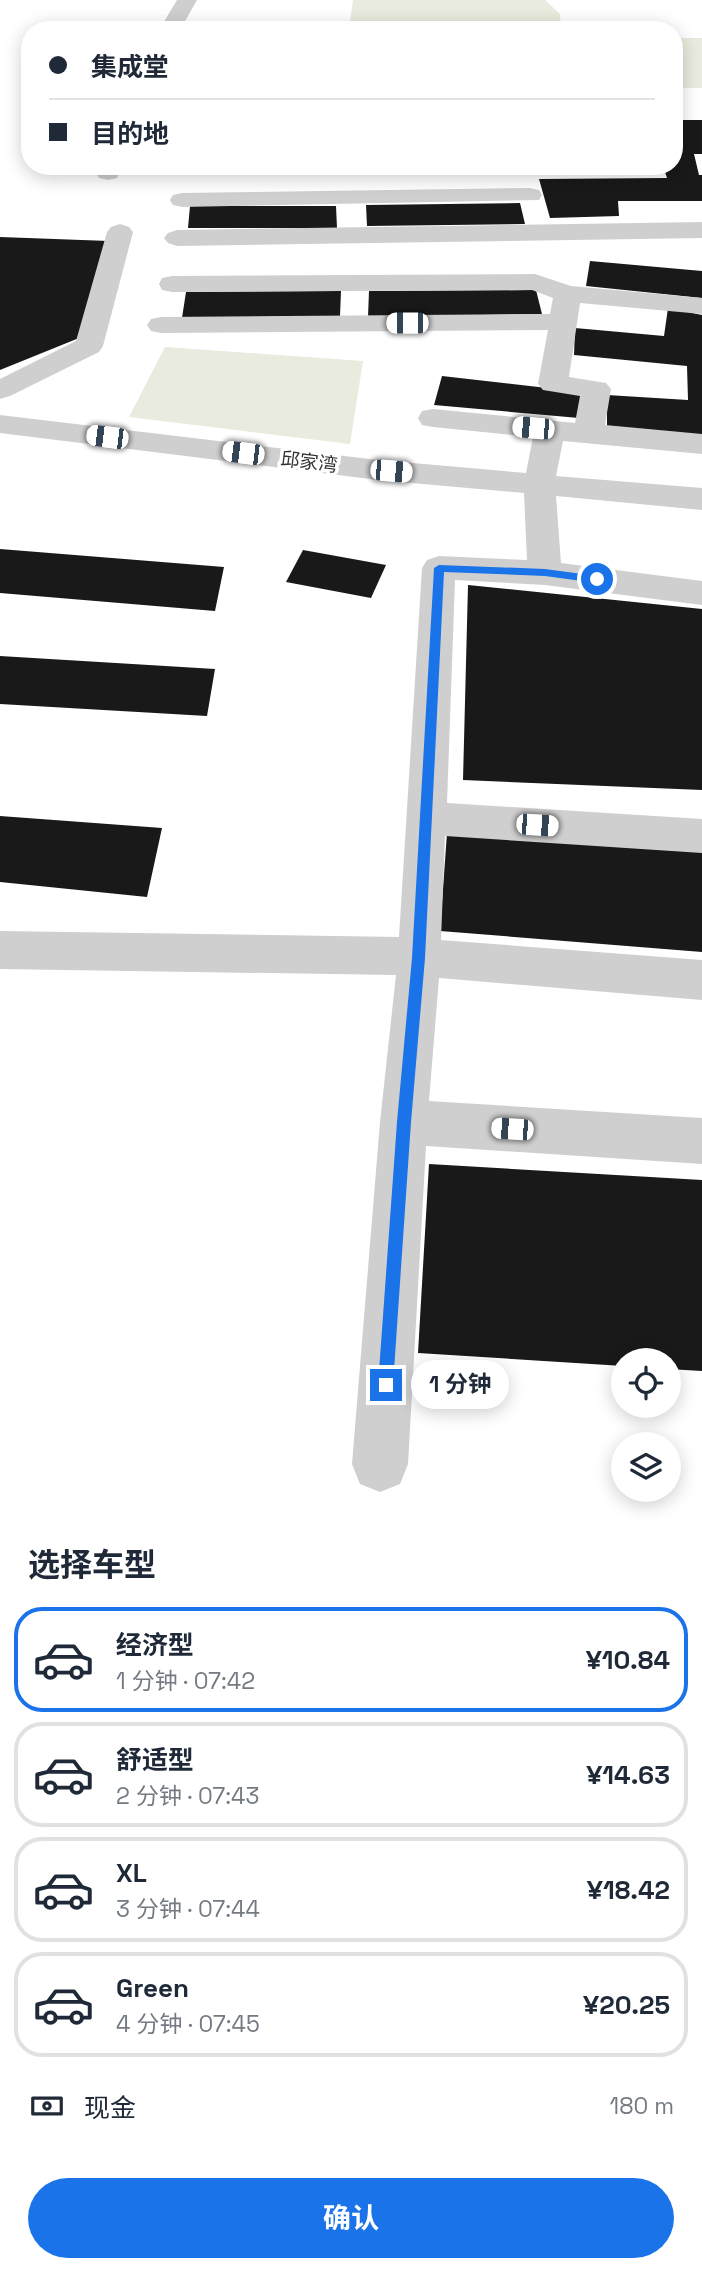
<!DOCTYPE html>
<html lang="zh">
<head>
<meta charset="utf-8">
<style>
	:root { --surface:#fff; --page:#f6f6f7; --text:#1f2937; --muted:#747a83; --line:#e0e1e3; --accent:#1a73e8 }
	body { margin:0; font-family:"Space Grotesk","Noto Sans SC",sans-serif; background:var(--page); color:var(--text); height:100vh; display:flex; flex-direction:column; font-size:26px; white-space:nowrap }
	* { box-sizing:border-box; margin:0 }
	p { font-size:23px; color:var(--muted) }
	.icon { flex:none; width:38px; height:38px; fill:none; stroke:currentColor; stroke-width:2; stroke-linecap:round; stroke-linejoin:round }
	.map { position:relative; height:1523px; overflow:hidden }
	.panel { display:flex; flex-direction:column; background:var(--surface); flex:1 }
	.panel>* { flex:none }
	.hud { position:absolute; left:21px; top:21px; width:662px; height:154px; border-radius:28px; box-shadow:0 4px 18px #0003; display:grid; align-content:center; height:154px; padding:0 28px; background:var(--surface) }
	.buttons { position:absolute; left:611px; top:1348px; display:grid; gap:14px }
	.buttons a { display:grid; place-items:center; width:70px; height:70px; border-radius:50%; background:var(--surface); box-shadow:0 4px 18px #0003; font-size:35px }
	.end { position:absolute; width:32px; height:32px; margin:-16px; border:9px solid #1a73e8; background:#fff; box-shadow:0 0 0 4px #fff }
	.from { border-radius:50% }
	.bubble { position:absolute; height:49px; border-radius:24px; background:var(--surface); box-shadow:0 4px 18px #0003; font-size:23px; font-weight:700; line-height:49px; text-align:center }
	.car { position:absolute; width:21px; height:42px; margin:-21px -10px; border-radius:9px; box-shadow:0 0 5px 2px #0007; background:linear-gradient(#fff 24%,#345 0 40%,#fff 0 76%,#345 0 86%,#fff 0) }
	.hud b { display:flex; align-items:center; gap:24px; height:66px; font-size:26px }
	.hud b+b { border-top:2px solid var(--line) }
	.hud i { width:18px; height:18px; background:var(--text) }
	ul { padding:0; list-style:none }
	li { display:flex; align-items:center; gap:21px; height:105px; margin:0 14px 10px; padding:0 14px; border:4px solid var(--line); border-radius:28px }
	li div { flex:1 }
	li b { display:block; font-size:26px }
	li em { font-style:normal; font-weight:700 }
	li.active { border-color:var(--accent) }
	li>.icon { width:63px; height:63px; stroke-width:1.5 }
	h2 { padding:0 28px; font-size:32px; line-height:84px }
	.pay { display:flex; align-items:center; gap:18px; height:77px; padding:0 28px; font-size:26px }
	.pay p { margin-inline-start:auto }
	.primary-button { display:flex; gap:14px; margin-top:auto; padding:14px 28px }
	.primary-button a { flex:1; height:80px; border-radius:42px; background:var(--accent); color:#fff; font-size:28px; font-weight:700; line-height:80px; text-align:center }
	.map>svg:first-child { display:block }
	.green { fill:#e8ebdd }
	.building { fill:#191919 }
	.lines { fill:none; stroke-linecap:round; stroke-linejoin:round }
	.minor { fill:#cfcfcf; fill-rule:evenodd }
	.route { fill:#1a73e8 }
	.labels { text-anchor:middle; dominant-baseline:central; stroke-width:7; stroke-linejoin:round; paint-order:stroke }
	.street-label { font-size:19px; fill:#323232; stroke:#fff }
</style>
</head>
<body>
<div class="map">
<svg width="702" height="1523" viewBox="0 0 702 1523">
	<rect width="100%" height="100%" fill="#fff"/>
	<path class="green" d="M353,0h192l15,14 1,16h-212z
		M674,38h28v50h-28z
		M165,347l198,14 -13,83 -221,-27z"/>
	<path class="building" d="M674,120h28v34h-8l5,21h3v26h-84l1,15 -69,2 -11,-39 128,-1 -4,-12h11z
		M520,203l5,21 -158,2 -1,-21z
		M190,206h146l1,22h-149z
		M0,237l109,4 -25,95 -84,34z
		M590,261l112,10v27l-116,-12z
		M536,290l6,24 -174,3 1,-26z
		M341,291l-1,25 -158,2 4,-26z
		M668,308l34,7v122l-95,-8v-34l81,5 -1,-34 -113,-11 1,-27 89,8z
		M442,376l140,16 -3,26 -145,-13z
		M0,549l224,18 -9,44 -215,-18z
		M303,550l83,15 -15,33 -85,-16z
		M468,585l234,24v181l-239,-10z
		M0,656l215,13 -8,47 -207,-12z
		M0,816l162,12 -15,69 -147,-15z
		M447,833l255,19v100l-262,-21z
		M429,1164l273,16v191l-34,-2v-9h-45v6l-205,-13z"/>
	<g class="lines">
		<path class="minor" d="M177,0h20l-17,30h-21z
			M99,166h24l-6,12 -9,2 -9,-2 -3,-5z
			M530,188l9,2 3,5 -3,5 -357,7 -9,-2 -3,-5 3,-5 9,-2z
			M702,222v16l-525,8 -9,-3 -4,-5 4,-5 9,-3z
			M120,224l9,3 4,5 -30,114 -4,6 -89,44 -10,3v-20l76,-38 31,-109 4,-5z
			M535,274l36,12 131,12v16l-122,-11 -11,74 37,6 5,6 -6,36 97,9v20l-139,-13 -7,35 146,12v22l-146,-14 5,67 141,18v24l-157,-20 -90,-5 -8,223 255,16v34l-257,-17 -4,104 261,20v40l-263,-22 -10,123 273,17v46l-276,-18 -18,318 -8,20 -20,8 -20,-8 -8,-20 28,-342 16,-147 -396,-6v-38l399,6 23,-369 5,-8 12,-4 88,4 -3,-67 -146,-13 -378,-47v-18l378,45 148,13 7,-36 -100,-10 -11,-2 -4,-7 4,-7 11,-2 142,14 5,-27 -37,-6 -5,-6 10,-54 -387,3 -10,-2 -4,-6 4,-6 10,-2 389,-3 3,-16 -21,-8 -360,2 -10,-2 -3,-6 3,-6 10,-2z"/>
	</g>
	<path class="route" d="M439,565l106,4 52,7 5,3 -5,4 -52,-7 -101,-4 -19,386 -14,164 -18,263 -2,5 -5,3 -6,-3 -2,-5 19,-263 15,-164 22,-390z"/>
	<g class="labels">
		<g class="street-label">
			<text transform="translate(309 462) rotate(7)">邱家湾</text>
		</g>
	</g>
</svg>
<div class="buttons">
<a><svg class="icon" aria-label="locate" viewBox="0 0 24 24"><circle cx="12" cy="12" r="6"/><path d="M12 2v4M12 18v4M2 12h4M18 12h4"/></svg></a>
<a><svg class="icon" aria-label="layers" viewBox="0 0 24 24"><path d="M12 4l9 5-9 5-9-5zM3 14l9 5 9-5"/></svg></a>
</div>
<i class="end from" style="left:597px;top:579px"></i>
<i class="end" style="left:386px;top:1385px"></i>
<div class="bubble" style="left:411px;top:1360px;width:98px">1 分钟</div>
<i class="car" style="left:407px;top:323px;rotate:270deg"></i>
<i class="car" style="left:533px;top:428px;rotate:275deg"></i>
<i class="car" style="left:107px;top:437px;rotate:277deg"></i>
<i class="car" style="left:243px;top:453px;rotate:277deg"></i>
<i class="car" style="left:391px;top:471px;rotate:95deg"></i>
<i class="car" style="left:537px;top:825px;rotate:94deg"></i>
<i class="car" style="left:512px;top:1129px;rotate:274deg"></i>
<div class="hud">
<b><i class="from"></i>集成堂</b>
<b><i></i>目的地</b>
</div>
</div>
<section class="panel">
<h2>选择车型</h2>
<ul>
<li class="active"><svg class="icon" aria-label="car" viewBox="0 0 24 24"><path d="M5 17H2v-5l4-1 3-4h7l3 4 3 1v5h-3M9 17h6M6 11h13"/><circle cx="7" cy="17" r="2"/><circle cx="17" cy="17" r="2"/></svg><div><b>经济型</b><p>1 分钟 · 07:42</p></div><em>¥10.84</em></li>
<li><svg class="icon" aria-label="car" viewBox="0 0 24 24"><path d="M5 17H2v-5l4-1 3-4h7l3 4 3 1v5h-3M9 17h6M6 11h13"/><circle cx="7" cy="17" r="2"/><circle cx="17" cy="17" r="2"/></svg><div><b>舒适型</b><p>2 分钟 · 07:43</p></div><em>¥14.63</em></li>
<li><svg class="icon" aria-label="car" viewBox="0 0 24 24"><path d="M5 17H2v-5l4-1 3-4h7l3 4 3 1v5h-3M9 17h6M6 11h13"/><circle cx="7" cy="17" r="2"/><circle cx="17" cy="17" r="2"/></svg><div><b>XL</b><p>3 分钟 · 07:44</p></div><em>¥18.42</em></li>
<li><svg class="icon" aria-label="car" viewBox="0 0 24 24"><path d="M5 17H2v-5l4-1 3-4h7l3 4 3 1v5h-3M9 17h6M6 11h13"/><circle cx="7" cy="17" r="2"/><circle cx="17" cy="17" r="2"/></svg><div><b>Green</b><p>4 分钟 · 07:45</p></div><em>¥20.25</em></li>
</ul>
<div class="pay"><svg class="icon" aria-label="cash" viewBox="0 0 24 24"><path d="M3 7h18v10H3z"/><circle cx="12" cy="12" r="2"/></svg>现金<p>180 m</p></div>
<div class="primary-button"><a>确认</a></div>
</section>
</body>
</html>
